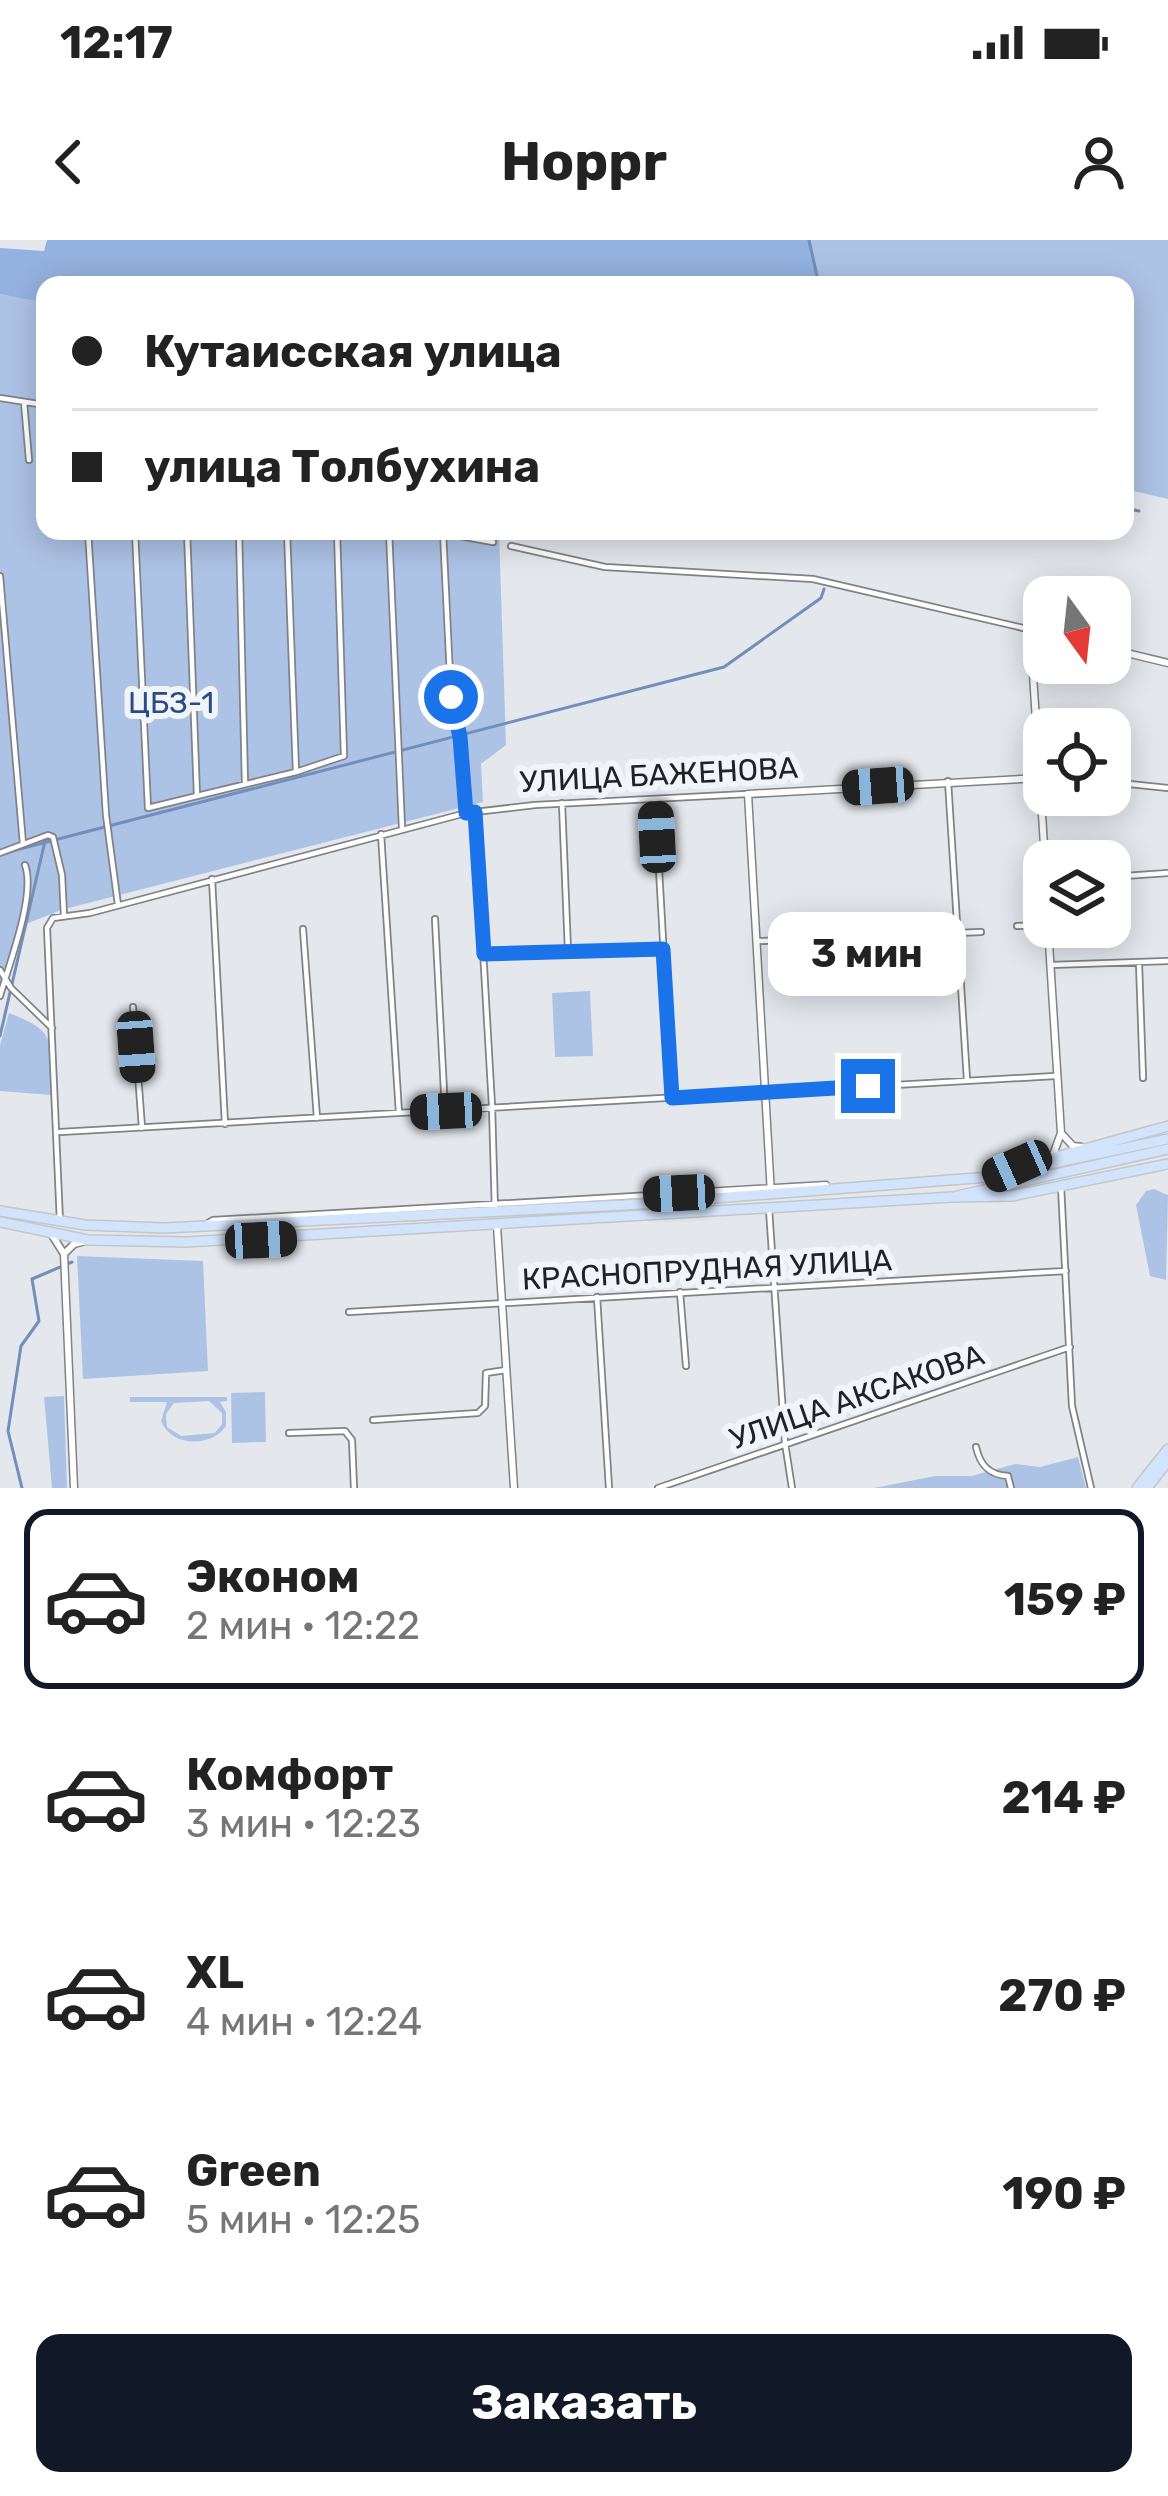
<!DOCTYPE html>
<html lang="ru">
<head>
<meta charset="utf-8">
<style>
	:root { --surface:#fff; --page:#f6f6f6; --text:#222; --muted:#767676; --line:#e0e0e0; --accent:#111827 }
	body { margin:0; font-family:Rubik,sans-serif; background:var(--page); color:var(--text); height:100vh; display:flex; flex-direction:column; font-size:45px; white-space:nowrap }
	* { box-sizing:border-box; margin:0 }
	p { font-size:39px; color:var(--muted) }
	.icon { flex:none; width:66px; height:66px; fill:none; stroke:currentColor; stroke-width:2; stroke-linecap:round; stroke-linejoin:round }
	.map { position:relative; height:1248px; overflow:hidden }
	.details { display:flex; flex-direction:column; background:var(--surface); flex:1 }
	.details>* { flex:none }
	.top-card { position:absolute; left:36px; top:36px; width:1098px; height:264px; border-radius:24px; box-shadow:0 6px 30px #0003; display:grid; align-content:center; height:264px; padding:0 36px; background:var(--surface) }
	.needle { width:78px; rotate:165deg }
	.controls { position:absolute; left:1023px; top:336px; display:grid; gap:24px }
	.controls a { display:grid; place-items:center; width:108px; height:108px; border-radius:24px; background:var(--surface); box-shadow:0 6px 30px #0003; font-size:60px }
	.end { position:absolute; width:54px; height:54px; margin:-27px; border:15px solid #1a73e8; background:#fff; box-shadow:0 0 0 6px #fff }
	.from { border-radius:50% }
	.bubble { position:absolute; height:84px; border-radius:24px; background:var(--surface); box-shadow:0 6px 30px #0003; font-size:39px; font-weight:700; line-height:84px; text-align:center }
	.car { position:absolute; width:36px; height:72px; margin:-36px -18px; border-radius:15px; box-shadow:0 0 9px 3px #0007; background:linear-gradient(#222 24%,#8ab4d8 0 40%,#222 0 76%,#8ab4d8 0 86%,#222 0) }
	.top-card b { display:flex; align-items:center; gap:42px; height:114px; font-size:45px }
	.top-card b+b { border-top:3px solid var(--line) }
	.top-card i { width:30px; height:30px; background:var(--text) }
	ul { padding:21px 0 0; list-style:none }
	li { display:flex; align-items:center; gap:36px; height:180px; margin:0 24px 18px; padding:0 12px; border:6px solid transparent; border-radius:24px }
	li div { flex:1 }
	li b { display:block; font-size:45px }
	li em { font-style:normal; font-weight:700 }
	li.selected { border-color:var(--accent) }
	li>.icon { width:108px; height:108px; stroke-width:1.5 }
	.cta { display:flex; gap:24px; margin-top:auto; padding:24px 36px }
	.cta a { flex:1; height:138px; border-radius:24px; background:var(--accent); color:#fff; font-size:48px; font-weight:700; line-height:138px; text-align:center }
	.status { display:flex; justify-content:space-between; align-items:center; height:84px; padding:0 60px; background:var(--surface); direction:ltr }
	.status svg { height:33px; fill:currentColor }
	header { display:flex; justify-content:space-between; align-items:center; height:156px; padding:0 36px; background:var(--surface); font-size:54px; font-weight:700 }
	.map>svg:first-child { display:block }
	.green { fill:#adc3e6; fill-rule:evenodd }
	.forest { fill:#94b2e0 }
	.lines { fill:none; stroke-linecap:round; stroke-linejoin:round }
	.stream { stroke:#728eba; stroke-width:3 }
	.minor-casing { stroke:#7f8388; stroke-width:8 }
	.tertiary-casing { stroke:#7f8388; stroke-width:9 }
	.primary-casing { stroke:#c5c6c6; stroke-width:12 }
	.minor { stroke:#fff; stroke-width:4.5 }
	.tertiary { stroke:#fff; stroke-width:6 }
	.primary { stroke:#d2e3fc; stroke-width:9 }
	.route { stroke:#1a73e8; stroke-width:15 }
	.labels { text-anchor:middle; dominant-baseline:central; stroke-width:12; stroke-linejoin:round; paint-order:stroke }
	.park-label { font-size:30px; fill:#284c86; stroke:#f1f5fa }
	.street-label { font-size:30px; fill:#212224; stroke:#f1f5fa }
</style>
</head>
<body>
<div class="status"><b>12:17</b><svg viewBox="0 0 49 12"><path d="M0 12V9h3v3zM5 12V6h3v6zM10 12V3h3v9zM15 12V0h3v12zM26 1h20v11H26zM47 4h2v5h-2z"/></svg></div>
<header><svg class="icon" aria-label="back" viewBox="0 0 24 24"><path d="M15 5l-7 7 7 7"/></svg>Hoppr<svg class="icon" aria-label="person" viewBox="0 0 24 24"><circle cx="12" cy="8" r="4"/><path d="M4 21q1-7 8-7t8 7"/></svg></header>
<div class="map">
<svg width="1168" height="1248" viewBox="0 0 1168 1248">
	<rect width="100%" height="100%" fill="#e4e8ed"/>
	<path class="green" d="M809,0h359v259l-43,-10v-204h-306z
		M0,54l45,7v230h454l7,214 -25,19 2,38 -422,108 -40,16 -21,66z
		M590,751l3,65 -38,1 -3,-64z
		M9,773c53,20 39,30 42,82l-51,-4v-46z
		M1154,949l14,6 -2,85 -16,-4 -14,-71 10,-14z
		M77,1016l126,5 5,110 -125,8z
		M265,1152l1,50 -34,1 -1,-50z
		M64,1156l3,92h-15l-8,-91z
		M130,1157h97v4l-7,1 6,10v14c-15,22 -55,21 -65,-5l6,-19h-37zM209,1161l13,12v11l-7,9 -34,3 -14,-9 -1,-13 8,-11z
		M1078,1217l8,31h-212l61,-12h37l43,-12 25,3z"/>
	<path class="forest" d="M47,0h762l10,45h-774v16l-3,1 -42,-8v-46l44,3z"/>
	<g class="lines">
		<path class="stream" d="M809,0l10,45
			M1125,268l14,3
			M8,612l716,-185 97,-69 3,-9
			M0,796l45,-195
			M22,1248l-14,-57 13,-85 18,-25 -7,-42 40,-17"/>
		<g class="minor-casing">
			<path id="minor" d="M0,158l45,7
				M24,162l5,58
				M88,291l18,284 12,90
				M135,291l13,277 49,-12
				M187,291l10,265 99,-24
				M239,291l6,253
				M287,291l9,241 48,-16 -7,-225
				M389,291l13,297
				M432,291l61,11
				M443,292l8,165 9,41 6,75
				M511,306l94,21 208,12 219,51
				M0,336l23,268
				M948,541l19,299
				M1110,542l58,6
				M655,559l17,299
				M562,563l6,148
				M475,571l17,295 3,106
				M381,594l18,279
				M0,613l48,-18 5,2 9,38 2,41
				M1110,637l58,-4
				M212,639l13,245
				M435,679l10,192
				M1017,686l27,-1
				M303,689l14,189
				M759,701l222,-9
				M484,714l179,-5
				M1139,723l4,115
				M1050,725l118,-4
				M0,730l11,18 41,40
				M0,756c9,-32 36,-101 25,-131
				M133,767l9,121
				M60,892l995,-56
				M1061,946l11,220 19,82
				M769,969l16,234 7,45
				M60,982l-13,-294 6,-10 37,-5 376,-100 69,-8 212,-11
				M208,983l5,-3 492,-28
				M680,1052l6,74
				M597,1057l12,191
				M349,1072l717,-41
				M373,1180l105,-7 7,-7 1,-33 20,-3
				M289,1193l56,-2 7,9 2,48
				M976,1207c4,18 13,28 32,29l3,12
				M658,1248l412,-141"/>
		</g>
		<g class="tertiary-casing">
			<path id="tertiary" d="M1044,392l-12,-2 -1,13 14,218
				M1110,409l58,14
				M1048,687l13,206 -8,22
				M1061,893l12,13 9,1
				M771,954l-23,-400 291,-16
				M705,960v-8l121,-7
				M497,986l17,262
				M52,995l12,19 10,234
				M64,1014l10,-10 12,-3"/>
		</g>
		<g class="primary-casing">
			<path id="primary" d="M1009,930l159,-44
				M957,956l211,-47
				M0,971l85,14 79,3 460,-23 365,-28 179,-38
				M0,982l88,18 98,2 766,-45 60,-1 156,-32
				M1137,1248l31,-39
				M1147,1248l21,-27"/>
		</g>
		<use href="#minor" class="minor"/>
		<use href="#tertiary" class="tertiary"/>
		<use href="#primary" class="primary"/>
	</g>
	<g class="lines">
		<path class="route" d="M451,457l9,40 6,76 9,-1 9,142 179,-5 9,149 196,-12"/>
	</g>
	<g class="labels">
		<g class="park-label">
			<text x="171" y="463">ЦБЗ-1</text>
		</g>
		<g class="street-label">
			<text transform="translate(659 535) rotate(-3)">УЛИЦА БАЖЕНОВА</text>
			<text transform="translate(707 1030) rotate(-3)">КРАСНОПРУДНАЯ УЛИЦА</text>
			<text transform="translate(857 1157) rotate(-19)">УЛИЦА АКСАКОВА</text>
		</g>
	</g>
</svg>
<div class="controls">
<a><svg class="needle" viewBox="-14 -14 28 28"><path d="M0-13l5 13h-10z" fill="#e53935"/><path d="M0 13l5-13h-10z" fill="#767676"/></svg></a>
<a><svg class="icon" aria-label="locate" viewBox="0 0 24 24"><circle cx="12" cy="12" r="6"/><path d="M12 2v4M12 18v4M2 12h4M18 12h4"/></svg></a>
<a><svg class="icon" aria-label="layers" viewBox="0 0 24 24"><path d="M12 4l9 5-9 5-9-5zM3 14l9 5 9-5"/></svg></a>
</div>
<i class="end from" style="left:451px;top:457px"></i>
<i class="end" style="left:868px;top:846px"></i>
<div class="bubble" style="left:768px;top:672px;width:198px">3 мин</div>
<i class="car" style="left:878px;top:546px;rotate:266deg"></i>
<i class="car" style="left:657px;top:597px;rotate:357deg"></i>
<i class="car" style="left:136px;top:807px;rotate:176deg"></i>
<i class="car" style="left:446px;top:871px;rotate:267deg"></i>
<i class="car" style="left:1017px;top:926px;rotate:246deg"></i>
<i class="car" style="left:679px;top:953px;rotate:267deg"></i>
<i class="car" style="left:261px;top:1000px;rotate:87deg"></i>
<div class="top-card">
<b><i class="from"></i>Кутаисская улица</b>
<b><i></i>улица Толбухина</b>
</div>
</div>
<section class="details">
<ul>
<li class="selected"><svg class="icon" aria-label="car" viewBox="0 0 24 24"><path d="M5 17H2v-5l4-1 3-4h7l3 4 3 1v5h-3M9 17h6M6 11h13"/><circle cx="7" cy="17" r="2"/><circle cx="17" cy="17" r="2"/></svg><div><b>Эконом</b><p>2 мин · 12:22</p></div><em>159 ₽</em></li>
<li><svg class="icon" aria-label="car" viewBox="0 0 24 24"><path d="M5 17H2v-5l4-1 3-4h7l3 4 3 1v5h-3M9 17h6M6 11h13"/><circle cx="7" cy="17" r="2"/><circle cx="17" cy="17" r="2"/></svg><div><b>Комфорт</b><p>3 мин · 12:23</p></div><em>214 ₽</em></li>
<li><svg class="icon" aria-label="car" viewBox="0 0 24 24"><path d="M5 17H2v-5l4-1 3-4h7l3 4 3 1v5h-3M9 17h6M6 11h13"/><circle cx="7" cy="17" r="2"/><circle cx="17" cy="17" r="2"/></svg><div><b>XL</b><p>4 мин · 12:24</p></div><em>270 ₽</em></li>
<li><svg class="icon" aria-label="car" viewBox="0 0 24 24"><path d="M5 17H2v-5l4-1 3-4h7l3 4 3 1v5h-3M9 17h6M6 11h13"/><circle cx="7" cy="17" r="2"/><circle cx="17" cy="17" r="2"/></svg><div><b>Green</b><p>5 мин · 12:25</p></div><em>190 ₽</em></li>
</ul>
<div class="cta"><a>Заказать</a></div>
</section>
</body>
</html>
